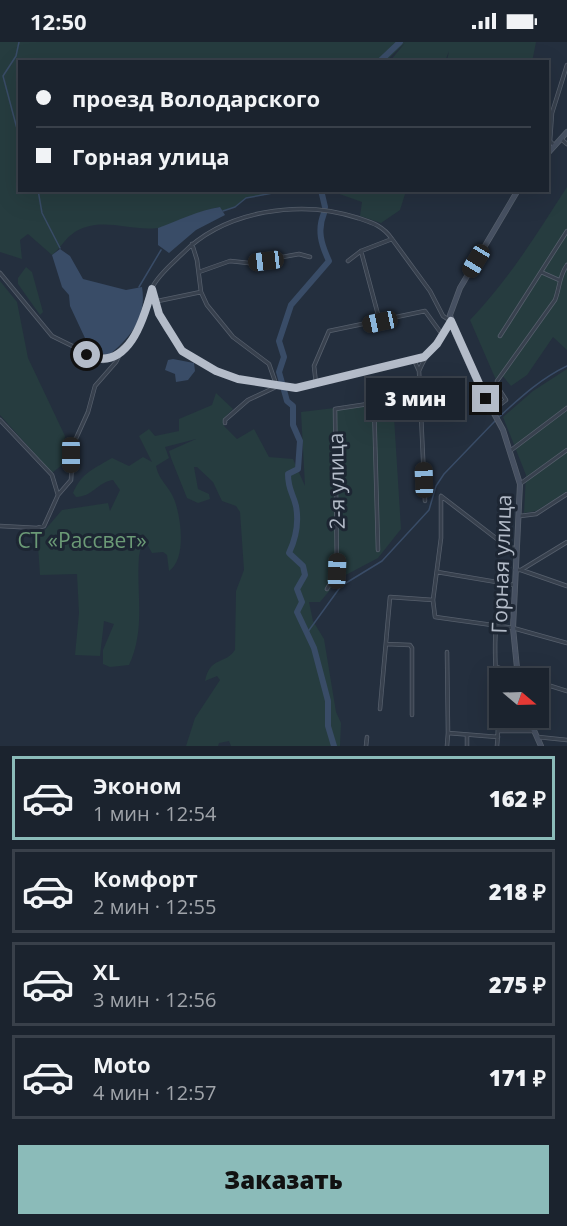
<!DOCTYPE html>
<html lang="ru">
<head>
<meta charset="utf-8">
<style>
	:root { --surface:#1b232e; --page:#282f3a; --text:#f1f3f6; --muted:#a0a4aa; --line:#39404a; --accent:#8bbbb9 }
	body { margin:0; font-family:"Open Sans",sans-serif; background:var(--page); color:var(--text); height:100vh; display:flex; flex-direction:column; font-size:22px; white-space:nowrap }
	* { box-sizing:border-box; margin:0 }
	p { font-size:20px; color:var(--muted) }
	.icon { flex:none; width:33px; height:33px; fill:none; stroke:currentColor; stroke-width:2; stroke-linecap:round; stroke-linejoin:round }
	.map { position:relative; height:704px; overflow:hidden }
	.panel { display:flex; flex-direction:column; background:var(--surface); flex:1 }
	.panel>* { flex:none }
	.banner { position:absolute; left:18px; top:18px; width:531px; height:132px; border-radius:0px; box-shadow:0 6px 24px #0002,0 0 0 2px var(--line); display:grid; align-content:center; height:132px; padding:0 18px; background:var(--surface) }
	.needle { width:39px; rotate:109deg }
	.fabs { position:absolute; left:489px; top:626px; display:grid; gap:12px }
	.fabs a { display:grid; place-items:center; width:60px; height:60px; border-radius:0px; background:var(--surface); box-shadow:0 6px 24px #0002,0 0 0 2px var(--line); font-size:30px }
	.end { position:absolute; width:27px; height:27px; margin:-14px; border:8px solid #b4bcc9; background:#111; box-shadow:0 0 0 3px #111 }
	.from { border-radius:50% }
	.bubble { position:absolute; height:42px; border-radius:0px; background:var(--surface); box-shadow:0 6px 24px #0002,0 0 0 2px var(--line); font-size:20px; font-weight:800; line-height:42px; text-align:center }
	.car { position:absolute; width:18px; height:36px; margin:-18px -9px; border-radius:8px; box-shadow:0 0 4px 2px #0007; background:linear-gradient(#222 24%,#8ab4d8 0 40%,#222 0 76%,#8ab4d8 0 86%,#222 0) }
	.banner b { display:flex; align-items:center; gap:21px; height:57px; font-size:22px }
	.banner b+b { border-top:2px solid var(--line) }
	.banner i { width:15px; height:15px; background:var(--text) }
	ul { padding:10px 0 0; list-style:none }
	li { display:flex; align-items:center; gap:18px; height:84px; margin:0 12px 9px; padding:0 6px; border:3px solid var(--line); border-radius:0px }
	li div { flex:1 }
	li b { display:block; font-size:22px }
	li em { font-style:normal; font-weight:800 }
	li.active { border-color:var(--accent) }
	li>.icon { width:54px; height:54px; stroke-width:1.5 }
	.button { display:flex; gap:12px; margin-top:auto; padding:12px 18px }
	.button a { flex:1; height:69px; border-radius:0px; background:var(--accent); color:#111; font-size:24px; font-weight:800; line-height:69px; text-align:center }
	.status { display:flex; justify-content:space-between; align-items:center; height:42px; padding:0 30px; background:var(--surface); direction:ltr }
	.status svg { height:16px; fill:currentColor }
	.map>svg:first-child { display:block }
	.green { fill:#263c3f }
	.water { fill:#394c67 }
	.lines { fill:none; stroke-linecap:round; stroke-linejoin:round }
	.stream { stroke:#394c67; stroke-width:1.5 }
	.river { stroke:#394c67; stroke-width:6 }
	.street-casing { stroke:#565f6c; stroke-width:4.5 }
	.secondary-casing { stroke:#565f6c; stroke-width:6 }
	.street { stroke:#38414e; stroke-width:3 }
	.secondary { stroke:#465061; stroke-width:4.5 }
	.route { stroke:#b4bcc9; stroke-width:8 }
	.labels { text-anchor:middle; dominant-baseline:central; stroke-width:6; stroke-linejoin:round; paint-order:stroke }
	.street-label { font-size:21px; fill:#b4bcc9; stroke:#1d2633 }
	.park-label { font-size:21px; fill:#6b9a76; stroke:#1d2633 }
</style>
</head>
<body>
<div class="status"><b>12:50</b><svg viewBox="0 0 49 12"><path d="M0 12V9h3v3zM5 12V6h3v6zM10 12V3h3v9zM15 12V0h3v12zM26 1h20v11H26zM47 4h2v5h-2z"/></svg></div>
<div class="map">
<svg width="567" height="704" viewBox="0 0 567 704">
	<rect width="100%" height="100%" fill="#242f3e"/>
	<path class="green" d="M0,0h536l-4,20 -85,-1 2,-10 -4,10h-55l15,-18 -19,18 -366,1v128l269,1 -43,7 -11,9 -13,4 -3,-4c-21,4 -40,18 -61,21 -30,4 -60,-14 -87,7 -7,5 -11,14 -19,20l-24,-21 -8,6 2,19 -22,-7z
		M567,145v163l-14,-13 -26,38 -16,11 -10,-12 -5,6 -26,-60c40,-42 66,-85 97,-133z
		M331,149l75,-1v1l-6,19 -19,13 -21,-7 2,-14z
		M26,225l6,5 11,40 -3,3 -22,-31v-6z
		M0,239l17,21 11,56 37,78 -3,29 -10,8 -52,-58z
		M567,327v123l-31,19 -12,2 2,-38 -23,-58 30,-26z
		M216,351l17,16 -9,9v8l13,13 17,-10 15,28 24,2 12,27 -4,-74 92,-11 8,128 -23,29 -38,20 -20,24h-11l4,19 11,18 12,73 5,11 -1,23h-109l-2,-5 -10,2 -1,3h-32l9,-28 25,-38 -3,-4 -12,5c5,-25 20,-16 30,-31l1,-59 8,-21 -4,-58 -4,-6 -14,-5 -9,-19 -16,-15h-3l4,22 11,5 1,5 -12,4 -11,-5 -16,-40 -2,-7 27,-12 -31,8 4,11 -13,8c3,15 13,20 18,33 7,17 13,60 -5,72l-2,-16 -4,-3 -11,1 -9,-16c-1,7 -3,13 -4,19 -3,38 7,72 -10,109l-19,2 -7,-3v-14l11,-26 -10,-3 -4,35 -25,-1 4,-42 -2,-39 -37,1 -3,-44h7l18,-21 46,-7 2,8 10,-21 -7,-10c-15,2 -21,17 -37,17l-3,-4c8,-20 22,-25 39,-35l17,8 14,-9 9,5 -13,-26 10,-7 6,7 24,-5v-12l33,-14z"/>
	<path class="water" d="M220,165l5,8 -29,15 -27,23 -11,-8v-17c19,-7 42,-18 62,-21z
		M60,207l10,7 13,23 43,11 16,-3c5,30 -11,50 -33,68l-17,-2 -22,-47 -1,-11 -7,-8 -10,-32z
		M173,317l21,4 1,8 -7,9 -12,2 -1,-8 -10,-4 3,-10z"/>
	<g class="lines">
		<path class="stream" d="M19,0l-3,14 -13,20 17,64
			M38,148l4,23 18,35
			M223,169l12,-4 11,-9 43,-8
			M139,245l22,-37
			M499,375c21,-19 41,-38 68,-51
			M307,591l34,-47 41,-25 47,-51 7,-24 8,-12 51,-53"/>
		<path class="river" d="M379,20l21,-20
			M321,148l4,17
			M324,171c-7,17 -3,31 5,48l-38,44 -12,36 5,16 -5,15 8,29 6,5v19l7,16 -2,28 -10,5c0,16 5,19 8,32 3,16 0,32 -7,47l14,13 2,9 -8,14 5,13 -5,10 17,36 14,53v25l6,20"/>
		<g class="street-casing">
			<path id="street" d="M561,97l6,5
				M555,104l-5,-5 2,-28 15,-48
				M192,202l5,16 4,32 6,13 26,32 36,27 7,20
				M361,209l19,71
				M348,219l13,-10 31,-12 38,52 13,25 8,5c-11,16 -25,32 -32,50l6,130
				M199,230l31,-11 19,2 50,-9 11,3
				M541,230l18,8
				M0,231l52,63 51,25c8,-2 13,-7 19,-13 24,-20 18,-35 30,-60 6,-13 20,-24 30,-34 43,-44 119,-55 176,-36 15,5 25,8 34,21
				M152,249c7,46 42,75 85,87 14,4 29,3 41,8
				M153,260l48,-10
				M500,294l67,-105
				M414,318l5,11
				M316,342l-2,-18 15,-35 96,-20 16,22
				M374,360l4,148
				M493,368l13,-10 -9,-14v-5l58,-81c5,-13 4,-24 12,-35
				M0,378l52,55 6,20
				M225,381v-3l23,-20 30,-14 18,2 20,-4 108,-27
				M510,409l57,-43
				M520,442l47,-34
				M520,474l16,-2 31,-20
				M0,484l37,2 7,-2 14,-31 13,-15 2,-35 15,-33 7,-26 21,-24 5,-10
				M517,508l-20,-11 -56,-43v42l-8,62 2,17 78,11 54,15
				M515,528h6l46,16
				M521,528l46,-28
				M437,530l77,13
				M327,547l10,-18 -2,-162 86,-13
				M496,585c-4,40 5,79 1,119
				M386,602l24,1 2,3v67
				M447,610l1,81 50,4
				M497,625l31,11
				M538,640l29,9
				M380,667l10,-112 43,3
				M498,689h35
				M538,695l29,3
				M366,704l1,-9
				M447,704l1,-13
				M467,704v-10"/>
		</g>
		<g class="secondary-casing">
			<path id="secondary" d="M548,111l19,-21
				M518,636l-5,-50 7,-144 -17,-54 -26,-48 -22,-49 -5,-18 10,-27 58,-98
				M528,675l13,29"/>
		</g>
		<use href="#street" class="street"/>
		<use href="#secondary" class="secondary"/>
	</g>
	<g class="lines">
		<path class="route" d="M87,313c41,18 57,-36 65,-66l7,25 23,37 34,20 22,8 58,9 128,-31 13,-13 14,-23 35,78"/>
	</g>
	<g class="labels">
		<g class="street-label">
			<text transform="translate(336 439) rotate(-91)">2-я улица</text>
			<text transform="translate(501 522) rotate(-88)">Горная улица</text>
		</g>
		<g class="park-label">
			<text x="82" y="498">СТ «Рассвет»</text>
		</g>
	</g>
</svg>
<div class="fabs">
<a><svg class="needle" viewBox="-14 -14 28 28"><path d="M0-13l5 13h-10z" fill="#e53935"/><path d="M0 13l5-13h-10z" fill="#a0a4aa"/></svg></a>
</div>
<i class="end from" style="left:87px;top:313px"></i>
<i class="end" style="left:486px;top:357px"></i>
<div class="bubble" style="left:366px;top:336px;width:99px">3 мин</div>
<i class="car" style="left:266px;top:219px;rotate:263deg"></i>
<i class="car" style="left:476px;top:219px;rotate:211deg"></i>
<i class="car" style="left:380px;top:280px;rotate:258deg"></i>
<i class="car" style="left:71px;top:413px;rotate:180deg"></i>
<i class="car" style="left:424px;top:438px;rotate:358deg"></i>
<i class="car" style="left:337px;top:529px;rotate:2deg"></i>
<div class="banner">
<b><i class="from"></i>проезд Володарского</b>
<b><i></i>Горная улица</b>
</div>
</div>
<section class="panel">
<ul>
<li class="active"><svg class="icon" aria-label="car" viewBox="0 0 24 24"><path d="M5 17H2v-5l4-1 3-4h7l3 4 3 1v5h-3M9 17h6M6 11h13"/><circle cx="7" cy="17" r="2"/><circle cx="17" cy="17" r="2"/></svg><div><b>Эконом</b><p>1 мин · 12:54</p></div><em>162 ₽</em></li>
<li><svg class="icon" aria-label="car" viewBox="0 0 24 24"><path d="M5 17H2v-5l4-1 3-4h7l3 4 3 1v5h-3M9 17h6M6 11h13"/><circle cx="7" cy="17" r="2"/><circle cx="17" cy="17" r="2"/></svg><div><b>Комфорт</b><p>2 мин · 12:55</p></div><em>218 ₽</em></li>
<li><svg class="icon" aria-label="car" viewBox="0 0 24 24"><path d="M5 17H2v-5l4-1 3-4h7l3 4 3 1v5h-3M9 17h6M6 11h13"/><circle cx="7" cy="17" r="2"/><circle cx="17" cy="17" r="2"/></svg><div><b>XL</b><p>3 мин · 12:56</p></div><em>275 ₽</em></li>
<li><svg class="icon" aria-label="car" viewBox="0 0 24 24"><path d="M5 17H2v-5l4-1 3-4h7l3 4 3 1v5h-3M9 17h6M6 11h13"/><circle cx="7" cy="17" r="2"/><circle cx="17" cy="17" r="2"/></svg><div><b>Moto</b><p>4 мин · 12:57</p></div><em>171 ₽</em></li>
</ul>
<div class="button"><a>Заказать</a></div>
</section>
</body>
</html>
